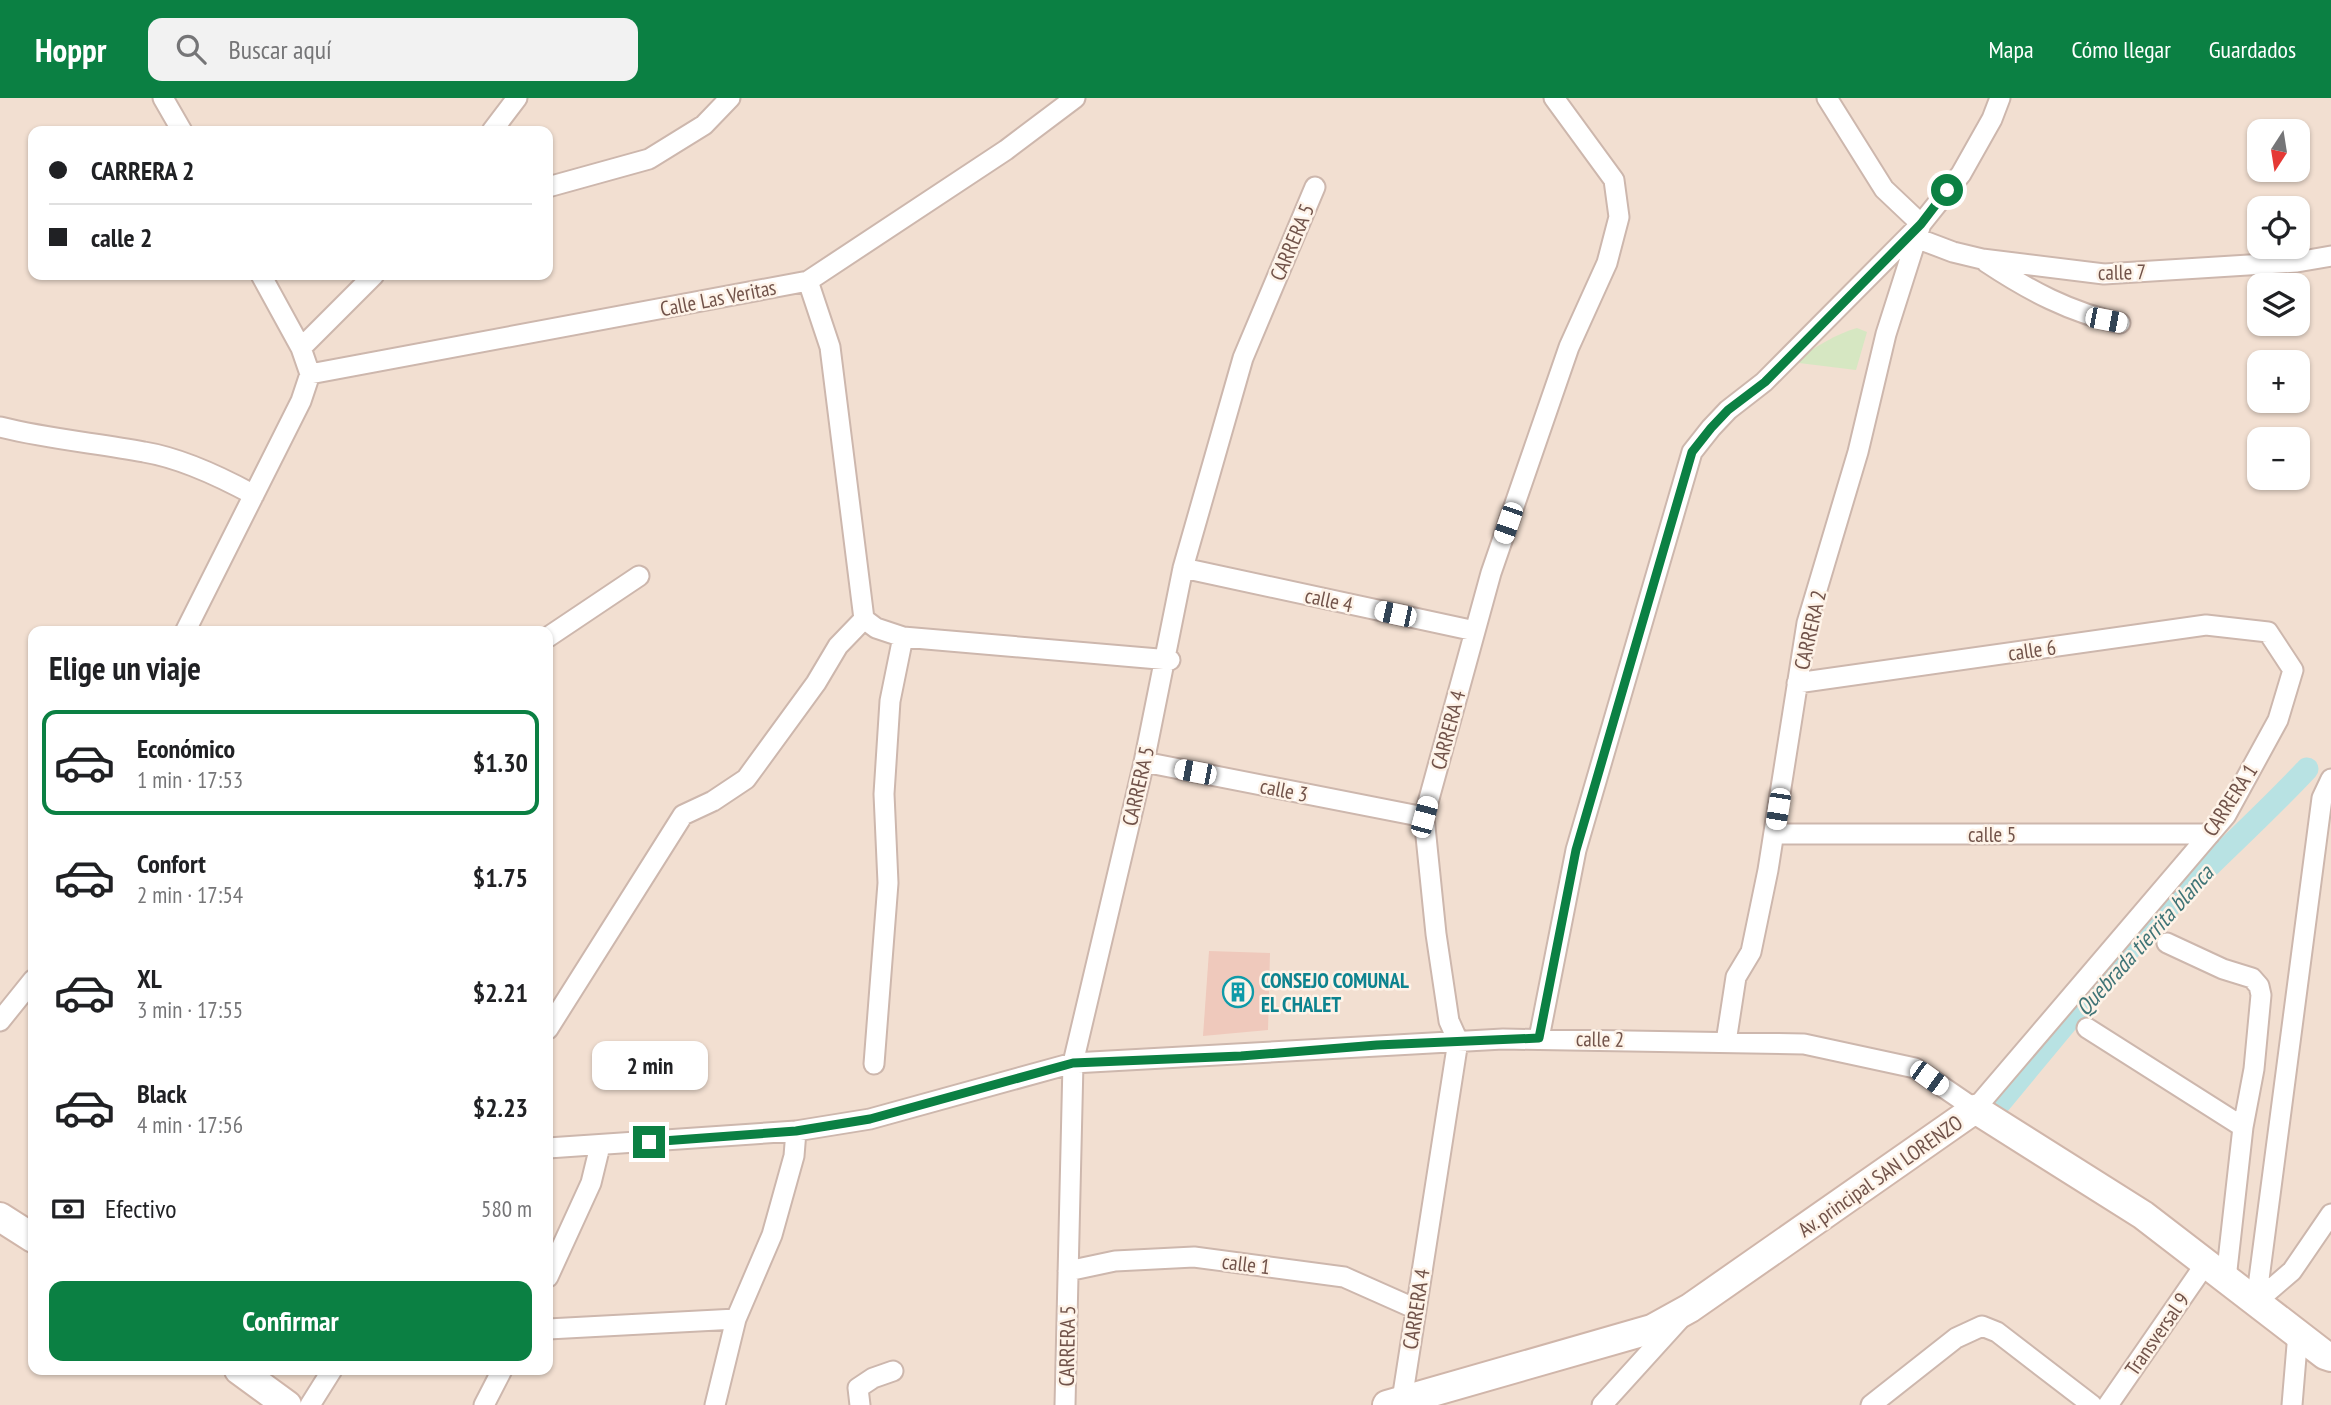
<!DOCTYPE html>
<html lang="es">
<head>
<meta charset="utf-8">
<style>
	:root { --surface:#fff; --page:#f2f2f2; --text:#202124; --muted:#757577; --line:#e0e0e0; --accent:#0b8043 }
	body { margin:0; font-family:"PT Sans Narrow",sans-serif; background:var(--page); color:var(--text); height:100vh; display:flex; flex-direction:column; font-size:26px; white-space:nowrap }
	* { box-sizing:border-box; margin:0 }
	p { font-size:23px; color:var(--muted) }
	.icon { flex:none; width:38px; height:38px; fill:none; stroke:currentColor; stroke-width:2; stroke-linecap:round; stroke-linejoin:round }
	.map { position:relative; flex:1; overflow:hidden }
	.sheet { position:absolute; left:28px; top:528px; width:525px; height:749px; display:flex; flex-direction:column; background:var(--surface); border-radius:14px; box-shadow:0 2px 5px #0004 }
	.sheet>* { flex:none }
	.banner { position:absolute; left:28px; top:28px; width:525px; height:154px; border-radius:14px; box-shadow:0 2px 5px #0004; display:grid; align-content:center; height:154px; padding:0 21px; background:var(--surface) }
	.needle { width:46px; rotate:192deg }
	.buttons { position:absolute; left:2247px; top:21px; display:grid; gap:14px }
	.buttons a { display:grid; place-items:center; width:63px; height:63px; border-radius:14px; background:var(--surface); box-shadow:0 2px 5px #0004; font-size:35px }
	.end { position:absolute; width:32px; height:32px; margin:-16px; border:9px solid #0b8043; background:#fff; box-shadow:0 0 0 4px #fff }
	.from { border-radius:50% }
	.bubble { position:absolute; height:49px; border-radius:14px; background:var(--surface); box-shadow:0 2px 5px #0004; font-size:23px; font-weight:700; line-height:49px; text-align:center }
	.car { position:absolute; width:21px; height:42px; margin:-21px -10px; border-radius:9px; box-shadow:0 0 5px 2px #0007; background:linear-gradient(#fff 24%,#345 0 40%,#fff 0 76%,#345 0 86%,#fff 0) }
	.banner b { display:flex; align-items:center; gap:24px; height:66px; font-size:26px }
	.banner b+b { border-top:2px solid var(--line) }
	.banner i { width:18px; height:18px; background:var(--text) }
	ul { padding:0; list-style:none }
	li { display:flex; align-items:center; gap:21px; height:105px; margin:0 14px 10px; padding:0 7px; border:4px solid transparent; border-radius:14px }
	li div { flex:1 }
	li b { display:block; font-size:26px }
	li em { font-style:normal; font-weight:700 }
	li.on { border-color:var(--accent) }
	li>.icon { width:63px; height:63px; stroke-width:1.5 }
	h2 { padding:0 21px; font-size:32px; line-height:84px }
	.pay { display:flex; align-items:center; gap:18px; height:77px; padding:0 21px; font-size:26px }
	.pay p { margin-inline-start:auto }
	.button { display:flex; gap:14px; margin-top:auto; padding:14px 21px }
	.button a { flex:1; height:80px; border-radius:14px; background:var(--accent); color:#fff; font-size:28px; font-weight:700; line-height:80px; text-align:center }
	header { display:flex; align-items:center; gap:42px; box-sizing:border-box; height:98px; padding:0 35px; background:var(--accent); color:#fff }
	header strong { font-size:33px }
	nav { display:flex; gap:38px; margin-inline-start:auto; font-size:24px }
	.search { width:490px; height:63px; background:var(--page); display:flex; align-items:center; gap:18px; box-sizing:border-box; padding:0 24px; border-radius:14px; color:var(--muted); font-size:26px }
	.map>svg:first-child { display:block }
	.residential { fill:#f2dfd1; fill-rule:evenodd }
	.green { fill:#d6e7c2 }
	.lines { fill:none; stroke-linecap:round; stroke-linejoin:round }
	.canal { stroke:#b8e2e3; stroke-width:23 }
	.building { fill:#efc9bc }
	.street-casing { stroke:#cdb7ad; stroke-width:23 }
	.secondary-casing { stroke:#d0b6aa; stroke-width:32 }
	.street { stroke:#fff; stroke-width:19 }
	.secondary { stroke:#fff; stroke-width:28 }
	.route { stroke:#0b8043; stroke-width:9 }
	.labels { text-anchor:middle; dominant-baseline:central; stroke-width:5; stroke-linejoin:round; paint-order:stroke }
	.street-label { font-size:21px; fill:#71534a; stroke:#fef3e8 }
	.culture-label { font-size:21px; font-weight:bold; fill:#0d838f; stroke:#fef3e8; text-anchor:start }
	.water-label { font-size:23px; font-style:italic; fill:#3f7476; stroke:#fef3e8 }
</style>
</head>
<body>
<header>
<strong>Hoppr</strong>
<div class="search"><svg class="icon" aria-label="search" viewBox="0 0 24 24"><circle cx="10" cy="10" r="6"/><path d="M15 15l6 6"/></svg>Buscar aquí</div>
<nav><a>Mapa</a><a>Cómo llegar</a><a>Guardados</a></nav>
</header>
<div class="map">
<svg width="2331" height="1307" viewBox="0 0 2331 1307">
	<rect width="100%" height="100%" fill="#fbeee3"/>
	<path class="residential" d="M0,0h2331v1307h-2331zM33,33h515v144h-515zM2259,33h39v39h-39zM2259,110h39v39h-39zM2259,187h39v39h-39zM2259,264h39v39h-39zM2259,341h39v39h-39zM33,534h515v738h-515z"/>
	<path class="green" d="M1857,230l10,4 -11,38 -57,-7 -2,-3c18,-13 39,-26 60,-32z"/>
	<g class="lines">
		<path class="canal" d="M1988,1019c62,-74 123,-152 191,-221 42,-43 87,-83 128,-127"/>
	</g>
	<path class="building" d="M1209,853l61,2 -2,77 -65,6z"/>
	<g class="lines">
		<g class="street-casing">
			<path id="street" d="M163,0l19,33
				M1827,0l57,91 37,35
				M492,33l25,-33
				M548,89l101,-28 55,-34 26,-27
				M1916,140l37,14 29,7 122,15 193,-12 34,-6
				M1986,164c42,28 85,51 134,61
				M808,183l22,66 34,272 12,9 27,9 267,23
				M301,250l73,-73
				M310,276l498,-93 198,-131 69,-52
				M0,329c47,12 96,16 144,25 37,6 77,25 110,43
				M1183,470l292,63
				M185,534l116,-231 9,-27 -9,-26 -40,-73
				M548,539l91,-61
				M1144,664l280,55
				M1774,736h436
				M2167,845l56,26 29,9 7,8 2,9 -7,74 -11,58 -17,152
				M0,923l33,-41
				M2087,930l156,99
				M548,931l135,-214 30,-14 33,-22 70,-96 22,-37 26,-27
				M1539,940l37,-188 116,-398 19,-24 17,-18 36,-28 151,-152
				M1726,944l10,-65 15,-25 17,-82 39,-247 51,-171 28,-118 35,-110 40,-50 31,-55 8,-21
				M874,966l14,-181 -4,-89 6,-93 13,-64
				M548,1050l248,-17 74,-12 203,-56 430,-24 301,5 111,24 60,41 251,-294 52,-95 15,-50 -25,-38 -62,-7 -409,58
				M1068,1173l47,-10 79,-4 150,20 72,32
				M548,1179l43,-94 9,-37
				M2256,1204l66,-504 9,-19
				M2256,1204l36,-31 39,-57
				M548,1231l188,-10
				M1402,1302l56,-359 -9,-20 -13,-87 -12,-117 67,-244 78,-226 38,-84 12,-46 -5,-37 -60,-82
				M310,1307l22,-35
				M484,1307l18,-35
				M715,1307l21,-86 36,-84 22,-79 2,-25
				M860,1307l-2,-17 15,-10 20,-7
				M1065,1307l8,-342 71,-301 39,-194 60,-210 72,-171
				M1602,1307l77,-85
				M1871,1307l85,-67 26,-12 15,6 95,73
				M2108,1307l98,-142
				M2292,1307l6,-72"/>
		</g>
		<g class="secondary-casing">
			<path id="secondary" d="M0,1119l33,21
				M239,1272l48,35
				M1387,1307l265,-76 38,-21 285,-199 168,106 182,140 6,2"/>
		</g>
		<use href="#street" class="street"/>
		<use href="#secondary" class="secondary"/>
	</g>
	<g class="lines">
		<path class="route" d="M649,1044l147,-11 74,-12 203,-56 168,-7 136,-11 162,-7 37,-188 116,-398 19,-24 17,-18 37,-28 156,-158 26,-34"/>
	</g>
	<defs>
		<g id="building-ring" transform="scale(1.575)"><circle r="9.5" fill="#fef3e8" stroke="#0f9aa8" stroke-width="1.5"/><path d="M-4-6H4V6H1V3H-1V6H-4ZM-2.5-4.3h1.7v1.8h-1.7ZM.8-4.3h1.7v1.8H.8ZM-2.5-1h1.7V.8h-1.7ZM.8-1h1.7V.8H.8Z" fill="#0f9aa8"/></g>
	</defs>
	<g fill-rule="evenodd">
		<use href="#building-ring" x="1238" y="894"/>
	</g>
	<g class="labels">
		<g class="street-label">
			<text transform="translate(1292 144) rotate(-67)">CARRERA 5</text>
			<text transform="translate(2122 174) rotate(-1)">calle 7</text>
			<text transform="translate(718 200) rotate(-11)">Calle Las Veritas</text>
			<text transform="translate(1329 502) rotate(12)">calle 4</text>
			<text transform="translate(1810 532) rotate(-77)">CARRERA 2</text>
			<text transform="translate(2032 552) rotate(-8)">calle 6</text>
			<text transform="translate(1448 632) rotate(-75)">CARRERA 4</text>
			<text transform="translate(1138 688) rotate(-77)">CARRERA 5</text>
			<text transform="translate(1284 692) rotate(11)">calle 3</text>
			<text transform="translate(2230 702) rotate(-57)">CARRERA 1</text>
			<text x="1992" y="736">calle 5</text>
			<text transform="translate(1600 941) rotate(1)">calle 2</text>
			<text transform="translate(1880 1078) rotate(-35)">Av. principal SAN LORENZO</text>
			<text transform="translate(1246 1166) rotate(7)">calle 1</text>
			<text transform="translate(1416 1211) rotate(-81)">CARRERA 4</text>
			<text transform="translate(2157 1236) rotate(-55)">Transversal 9</text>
			<text transform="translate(1067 1248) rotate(-89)">CARRERA 5</text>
		</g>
		<g class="culture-label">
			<text x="1261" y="882">CONSEJO COMUNAL<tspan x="1261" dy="24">EL CHALET</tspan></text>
		</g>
		<g class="water-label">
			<text transform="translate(2144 842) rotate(-48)">Quebrada tierrita blanca</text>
		</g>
	</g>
</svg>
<div class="buttons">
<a><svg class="needle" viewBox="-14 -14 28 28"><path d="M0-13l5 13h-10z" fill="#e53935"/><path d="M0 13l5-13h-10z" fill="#757577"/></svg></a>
<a><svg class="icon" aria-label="locate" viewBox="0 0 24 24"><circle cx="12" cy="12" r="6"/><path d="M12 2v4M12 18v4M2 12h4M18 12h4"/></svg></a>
<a><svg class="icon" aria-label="layers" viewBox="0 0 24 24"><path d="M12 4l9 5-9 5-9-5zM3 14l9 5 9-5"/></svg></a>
<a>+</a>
<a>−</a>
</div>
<i class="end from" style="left:1947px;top:92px"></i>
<i class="end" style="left:649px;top:1044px"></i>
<div class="bubble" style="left:592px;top:943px;width:116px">2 min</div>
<i class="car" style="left:2106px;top:222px;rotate:101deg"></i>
<i class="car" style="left:1508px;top:425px;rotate:199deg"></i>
<i class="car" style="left:1395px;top:516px;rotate:282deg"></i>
<i class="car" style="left:1195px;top:674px;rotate:281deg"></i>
<i class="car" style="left:1778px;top:711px;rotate:189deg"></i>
<i class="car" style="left:1424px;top:719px;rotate:15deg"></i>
<i class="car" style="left:1929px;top:980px;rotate:126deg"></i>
<div class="banner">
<b><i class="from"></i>CARRERA 2</b>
<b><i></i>calle 2</b>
</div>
<section class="sheet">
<h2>Elige un viaje</h2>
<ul>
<li class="on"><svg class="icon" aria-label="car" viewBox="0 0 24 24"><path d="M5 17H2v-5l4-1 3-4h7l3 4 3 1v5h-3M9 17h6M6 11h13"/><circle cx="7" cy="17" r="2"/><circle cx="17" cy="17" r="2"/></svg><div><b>Económico</b><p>1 min · 17:53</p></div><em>$1.30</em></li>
<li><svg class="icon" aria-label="car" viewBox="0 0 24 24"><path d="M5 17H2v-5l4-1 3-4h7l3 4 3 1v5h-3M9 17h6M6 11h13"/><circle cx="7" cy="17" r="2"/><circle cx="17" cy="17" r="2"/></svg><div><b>Confort</b><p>2 min · 17:54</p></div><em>$1.75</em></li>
<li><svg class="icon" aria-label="car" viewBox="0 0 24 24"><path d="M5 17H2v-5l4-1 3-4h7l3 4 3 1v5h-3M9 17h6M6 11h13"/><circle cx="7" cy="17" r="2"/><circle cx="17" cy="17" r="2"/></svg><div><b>XL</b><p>3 min · 17:55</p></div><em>$2.21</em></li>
<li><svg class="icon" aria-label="car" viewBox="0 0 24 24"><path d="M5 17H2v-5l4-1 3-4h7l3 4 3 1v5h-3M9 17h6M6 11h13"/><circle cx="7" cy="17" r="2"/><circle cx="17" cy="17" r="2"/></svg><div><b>Black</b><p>4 min · 17:56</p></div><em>$2.23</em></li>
</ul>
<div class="pay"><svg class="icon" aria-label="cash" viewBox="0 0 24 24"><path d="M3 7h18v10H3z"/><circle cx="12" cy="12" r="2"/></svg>Efectivo<p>580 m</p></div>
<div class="button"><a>Confirmar</a></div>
</section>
</div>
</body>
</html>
